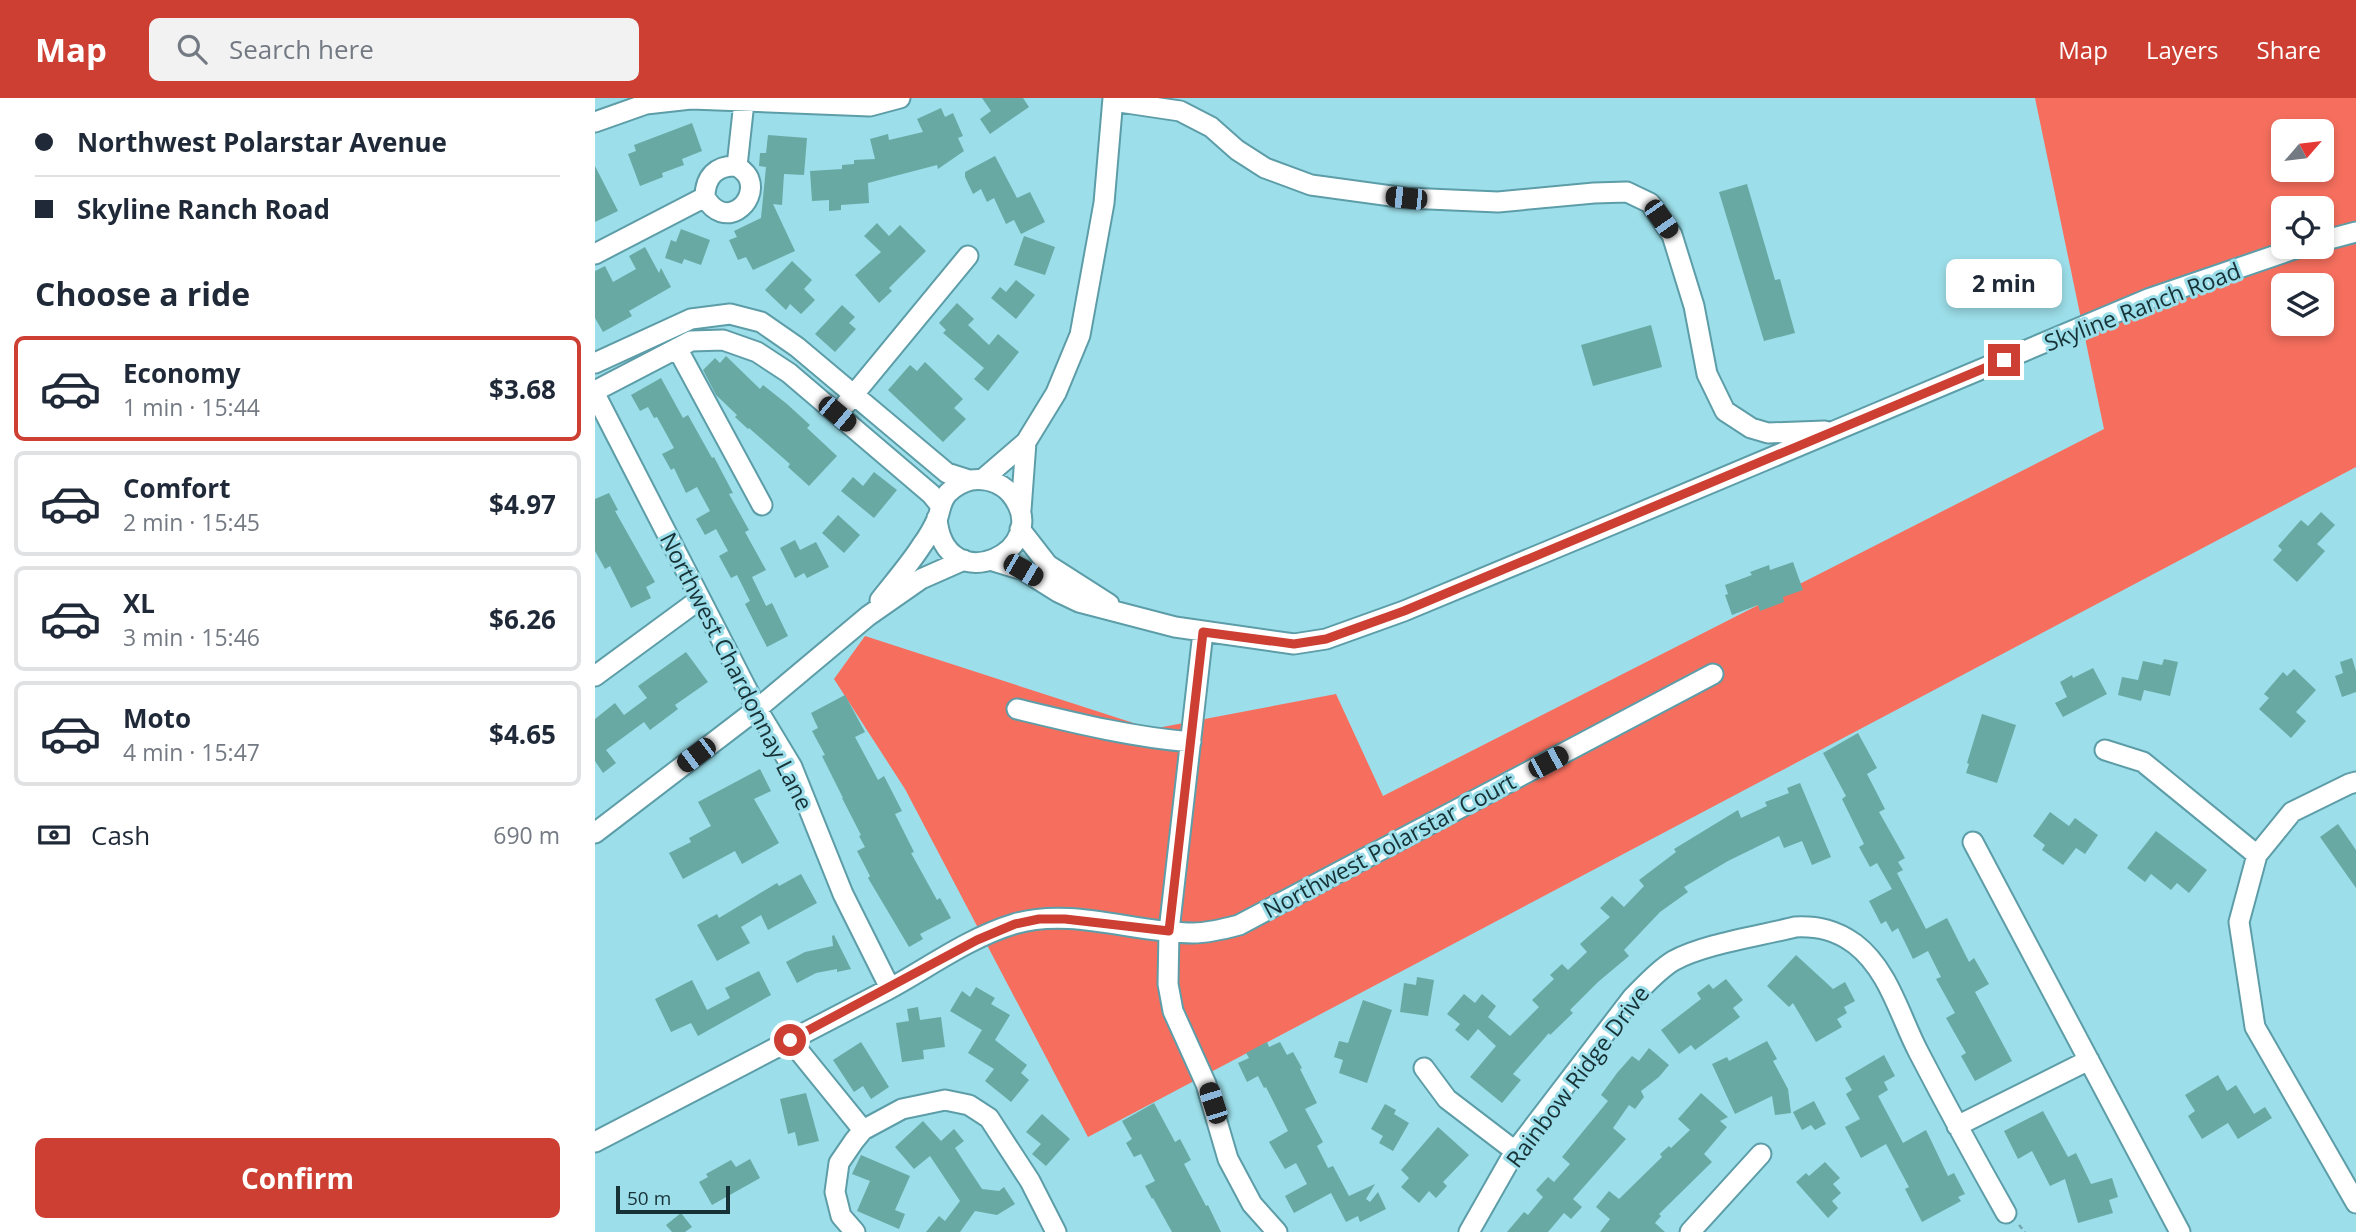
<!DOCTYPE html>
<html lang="en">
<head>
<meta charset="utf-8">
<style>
	:root { --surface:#fff; --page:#f2f2f3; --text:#1f2937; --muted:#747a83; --line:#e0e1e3; --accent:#cc3f32 }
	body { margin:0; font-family:"Open Sans",sans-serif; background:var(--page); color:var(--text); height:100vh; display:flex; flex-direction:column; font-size:26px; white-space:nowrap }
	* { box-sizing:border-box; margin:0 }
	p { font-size:23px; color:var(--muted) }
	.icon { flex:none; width:38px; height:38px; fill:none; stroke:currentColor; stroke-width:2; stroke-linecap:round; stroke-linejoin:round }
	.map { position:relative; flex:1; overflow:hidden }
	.details { display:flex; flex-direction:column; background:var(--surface); width:595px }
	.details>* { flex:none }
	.hud { display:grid; align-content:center; height:154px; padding:0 35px; background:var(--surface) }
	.needle { width:46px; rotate:62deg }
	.tools { position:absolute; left:1676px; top:21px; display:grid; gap:14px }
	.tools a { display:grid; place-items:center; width:63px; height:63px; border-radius:10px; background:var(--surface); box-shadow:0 4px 10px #0003; font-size:35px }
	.scale { position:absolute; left:21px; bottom:18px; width:114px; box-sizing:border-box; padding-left:7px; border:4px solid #173237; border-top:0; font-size:19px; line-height:24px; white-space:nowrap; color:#173237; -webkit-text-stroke:5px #9cdee9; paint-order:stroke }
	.end { position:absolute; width:32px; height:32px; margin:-16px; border:9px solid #cc3f32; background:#fff; box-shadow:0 0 0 4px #fff }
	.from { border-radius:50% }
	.bubble { position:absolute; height:49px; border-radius:10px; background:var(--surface); box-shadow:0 4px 10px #0003; font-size:23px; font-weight:700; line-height:49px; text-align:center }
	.car { position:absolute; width:21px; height:42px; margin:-21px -10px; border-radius:9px; box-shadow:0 0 5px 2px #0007; background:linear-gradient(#222 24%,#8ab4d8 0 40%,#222 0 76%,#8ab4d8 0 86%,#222 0) }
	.hud b { display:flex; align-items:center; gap:24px; height:66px; font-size:26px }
	.hud b+b { border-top:2px solid var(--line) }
	.hud i { width:18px; height:18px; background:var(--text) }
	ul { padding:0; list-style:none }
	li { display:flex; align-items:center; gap:21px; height:105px; margin:0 14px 10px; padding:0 21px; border:4px solid var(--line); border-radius:10px }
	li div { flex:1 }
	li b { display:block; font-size:26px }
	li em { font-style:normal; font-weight:700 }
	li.on { border-color:var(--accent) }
	li>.icon { width:63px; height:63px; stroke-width:1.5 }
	h2 { padding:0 35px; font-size:32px; line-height:84px }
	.pay { display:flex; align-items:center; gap:18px; height:77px; padding:0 35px; font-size:26px }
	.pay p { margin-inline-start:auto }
	.cta { display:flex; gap:14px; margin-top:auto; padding:14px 35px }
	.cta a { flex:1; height:80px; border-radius:10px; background:var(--accent); color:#fff; font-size:28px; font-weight:700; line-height:80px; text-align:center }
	header { display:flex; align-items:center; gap:42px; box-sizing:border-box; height:98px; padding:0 35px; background:var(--accent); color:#fff }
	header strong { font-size:33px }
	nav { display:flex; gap:38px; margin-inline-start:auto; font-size:24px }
	.search { width:490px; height:63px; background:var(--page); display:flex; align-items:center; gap:18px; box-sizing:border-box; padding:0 24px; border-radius:10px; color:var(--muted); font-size:26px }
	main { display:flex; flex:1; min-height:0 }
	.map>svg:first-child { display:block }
	.forest { fill:#f66f5e; fill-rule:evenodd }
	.building { fill:#68a9a4 }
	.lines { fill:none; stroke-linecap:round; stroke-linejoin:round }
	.minor-casing { stroke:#5d9da8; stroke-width:23 }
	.path { stroke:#72a7b0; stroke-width:2.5; stroke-dasharray:5 3.5; stroke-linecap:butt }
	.minor { stroke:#fff; stroke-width:19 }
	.route { stroke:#cc3f32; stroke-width:9 }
	.labels { text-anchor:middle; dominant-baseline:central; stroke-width:6; stroke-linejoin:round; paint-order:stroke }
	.street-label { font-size:23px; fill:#173237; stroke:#9cdee9 }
</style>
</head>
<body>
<header>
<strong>Map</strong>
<div class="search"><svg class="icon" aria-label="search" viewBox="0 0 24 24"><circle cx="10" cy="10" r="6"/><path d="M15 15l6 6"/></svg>Search here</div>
<nav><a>Map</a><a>Layers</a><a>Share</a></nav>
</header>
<main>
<section class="details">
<div class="hud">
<b><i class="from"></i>Northwest Polarstar Avenue</b>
<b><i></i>Skyline Ranch Road</b>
</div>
<h2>Choose a ride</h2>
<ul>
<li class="on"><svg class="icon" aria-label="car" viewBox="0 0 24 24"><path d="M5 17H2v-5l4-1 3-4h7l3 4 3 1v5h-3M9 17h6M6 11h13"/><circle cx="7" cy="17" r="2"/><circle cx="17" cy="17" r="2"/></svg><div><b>Economy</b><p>1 min · 15:44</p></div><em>$3.68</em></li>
<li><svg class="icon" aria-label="car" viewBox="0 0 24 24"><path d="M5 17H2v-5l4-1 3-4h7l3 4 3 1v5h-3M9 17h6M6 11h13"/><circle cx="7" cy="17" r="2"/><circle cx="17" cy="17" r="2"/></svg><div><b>Comfort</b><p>2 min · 15:45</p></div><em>$4.97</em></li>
<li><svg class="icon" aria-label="car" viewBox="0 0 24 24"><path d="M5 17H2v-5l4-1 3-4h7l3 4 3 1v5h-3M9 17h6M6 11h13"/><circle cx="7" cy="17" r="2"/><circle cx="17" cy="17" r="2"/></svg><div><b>XL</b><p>3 min · 15:46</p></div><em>$6.26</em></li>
<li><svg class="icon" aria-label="car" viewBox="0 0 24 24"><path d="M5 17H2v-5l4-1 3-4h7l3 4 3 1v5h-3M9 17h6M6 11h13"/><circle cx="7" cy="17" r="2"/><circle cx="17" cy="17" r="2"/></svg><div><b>Moto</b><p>4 min · 15:47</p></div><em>$4.65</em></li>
</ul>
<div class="pay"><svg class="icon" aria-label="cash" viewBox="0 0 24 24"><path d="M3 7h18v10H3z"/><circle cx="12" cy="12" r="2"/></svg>Cash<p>690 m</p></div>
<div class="cta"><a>Confirm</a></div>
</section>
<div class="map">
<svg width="1761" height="1134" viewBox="0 0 1761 1134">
	<rect width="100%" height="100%" fill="#9cdee9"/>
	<path class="forest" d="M1440,0h321v369l-1268,670 -183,-348 -71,-110 31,-43 287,93 184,-35 47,102 721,-367zM1689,33h38v39h-38zM1689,110h38v39h-38zM1689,187h38v39h-38z"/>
	<path class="building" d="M387,0h41l6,9 -39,27 -10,-15 11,-8z
		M346,10l4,9 8,-4 10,23 -5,2 6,13 -26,18 -1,-4 -69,18 1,20 -28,2v5l-12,1v-11l-17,1 -2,-30 32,-2v-4l12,-1v-4l21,-1 -5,-20 18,-5 1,6 34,-8 -6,-13z
		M97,25l10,28 -20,8 2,6 -22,8 1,4 -23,9 -12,-32 8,-3 -2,-6z
		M173,37l39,3 -3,37 -20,-1 -2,31 -9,-1 22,47 -42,19 -7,-13 -8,3 -9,-20 8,-3 -3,-6 27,-13 5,-51 -7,-1 1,-13h6z
		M400,58l22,42 13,-6 15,30 -24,12 -7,-14 -8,4 -12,-26 -7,4 -6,-13 -8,5 -8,-17v-5z
		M0,68l23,45 -23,11z
		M1152,86l28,96 5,-1 15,54 -31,8 -45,-149z
		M282,125l12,13 11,-11 26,26 -37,37 3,3 -13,12 -24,-28 26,-23 -17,-16z
		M86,131l29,11 -9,25 -17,-6 -2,5 -17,-6 6,-18 5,2z
		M429,138l31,11 -10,28 -31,-10z
		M50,149l14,26 2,-5 10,19 -42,24 3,5 -29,16 -8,-14v-47l10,-5 8,16 23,-13 -7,-13z
		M197,163l20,19 -8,9 11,11 -14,14 -11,-10 -4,6 -21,-20z
		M421,182l19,15 -19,24 -25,-21 9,-11 6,5z
		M362,205l17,16 -6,6 21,20 9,-11 21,18 -31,39 -14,-12 10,-11 -41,-35 3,-3 -7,-7z
		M247,207l13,12 -6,6 7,6 -21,23 -20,-18z
		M1056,227l11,42 -69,19 -12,-41z
		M131,258l34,33 3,-4 24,19 23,21 -3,3 30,28 -28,30 -21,-19 2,-3 -41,-36 -1,1 -13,-12 2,-2 -21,-20 -13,-25 12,-12 5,5z
		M330,264l38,37 -9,9 12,11 -23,23 -55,-52 22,-25 7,6z
		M66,280l22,40 5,-3 24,43 2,-1 19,36 -4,1 20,36 -4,2 21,38 -14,7 14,29 6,-3 16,33 -21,11 -22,-43 5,-3 -13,-26 -6,3 -12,-22 9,-5 -12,-22 -11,6 -9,-16 14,-8 -13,-24 -11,6 -12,-25 -3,2 -9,-16 12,-6 -17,-31 -3,1 -6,-11 -8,4 -9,-16z
		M279,374l23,18 -23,28 -33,-27 12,-14 10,9z
		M14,395l9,17 -3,1 40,71 -9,5 5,11 -20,10 -21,-42 -5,3 -10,-18v-52z
		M1726,414l14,13 -18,19 8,7 -28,31 -24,-22 9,-10 -4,-4 23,-26 7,6z
		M243,417l22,20 -16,18 -22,-20z
		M200,442l5,10 16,-8 13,25 -22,11 -3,-5 -9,5 -15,-30z
		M1198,464l10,28 -20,7 1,5 -24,9 -2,-6 -26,10 -7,-20 3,-1 -3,-9 27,-10 -2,-3 19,-7 1,5z
		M91,554l22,30 -33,23 3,4 -28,21 -6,-8 -38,28 10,13 -13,10 -8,-12v-42l20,-16 9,12 23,-17 -9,-12z
		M1757,560l4,13v21l-14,5 -7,-21 8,-3 -3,-11z
		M1569,561l14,3 -8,34 -26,-6 -3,11 -23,-6 4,-18 16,3 5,-19 19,4z
		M1498,570l14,26 -44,23 -8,-14 12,-6 -7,-15 12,-7 1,3z
		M1699,571l22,21 -20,22 10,9 -15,17 -32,-29 10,-11 -5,-4 19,-22 4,4z
		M250,597l20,37 -10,5 23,43 6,-4 18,35 -7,3 19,38 -3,1 26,47 3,-2 11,20 -31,16 3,5 -14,8 -41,-69 2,-2 -13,-25 8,-4 -6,-11 2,-1 -19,-37h1l-21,-42 3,-1 -13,-24 6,-3 -7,-15z
		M1387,616l34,11 -19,58 -31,-10 3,-9 -2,-1z
		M1263,635l19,35 -10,6 18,35 -6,3 26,46 -7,4 5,8 -6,3 29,56 21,-11 22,44 5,-4 15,26 -14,8 37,69 -37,20 -14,-25 5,-3 -20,-35 9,-5 -19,-34 5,-2 -13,-26 -15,8 -15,-31 -6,4 -6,-11 -5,3 -12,-23 23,-12 -15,-26 -7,4 -11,-20 5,-3 -22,-45 4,-3 -23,-43z
		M165,671l11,22 -17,8 25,44 -37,21 -7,-13 -52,28 -14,-26 22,-11 -2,-4 22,-12 -13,-24z
		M1205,685l31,74 -19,8 -10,-24 -18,7 -5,-12 -51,25 -44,26 4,5 -28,20 -36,38 5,6 -31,26 -28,28 3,3 -23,22 -1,-2 -36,41 8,6 -19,23 -32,-26 26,-31 -18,-17 -10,12 -13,-11 5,-6 -13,-10 17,-20 11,9 7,-9 14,12 -8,11 22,19 29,-29 -7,-7 22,-21 -4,-4 12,-11 6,6 19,-18 -7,-8 30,-27 -10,-9 12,-12 12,11 20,-21 -5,-6 37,-28 -2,-3 64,-39 3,8 26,-12 -2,-4 24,-9 -2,-5z
		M1455,714l19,14 6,-8 23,17 -13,19 -9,-6 -13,17 -21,-15 3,-5 -12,-9z
		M1743,726l18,26v38l-36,-51z
		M1561,733l51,39 -18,23 -12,-10 -6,7 -20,-16 -6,8 -18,-14z
		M206,776l16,29 -49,27 -7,-15 -20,12 9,16 -33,18 -20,-36 20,-11 2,4 58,-35 2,3z
		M239,837l17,34 -14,3v-3l-21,4 -19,10 -11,-21 19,-10 28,-6 -1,-10z
		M1201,857l37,34 12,-7 10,19 -11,6 3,6 -10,6 5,8 -26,15 -23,-39 -4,4 -22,-21z
		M164,873l12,24 -73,41 -7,-13 -20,9 -16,-33 37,-19 15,30 23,-12 -5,-10z
		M822,879l17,3 -6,36 -28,-4 4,-29 12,2z
		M1131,881l17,21 -10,8 7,9 -45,33 -4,-5 -12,9 -18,-24 40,-31 -4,-6 12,-9 4,5z
		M381,889l19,11 -4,6 19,11 -15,25 32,25 -6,8 8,7 -18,22 -26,-21 9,-12 -26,-16 14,-23 -32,-19 12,-20 8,6z
		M768,902l29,10 -25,73 -28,-10 4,-13 -9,-3 5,-16 9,2z
		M323,909l2,13 21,-3 4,30 -22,3 1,9 -22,3 -6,-39 13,-2 -2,-12z
		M1172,943l10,18 -4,2 15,28 3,24 -16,2 -3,-19 -37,18 -23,-50 15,-7 2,4z
		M266,944l28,45 -18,12 -8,-13 -9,6 -21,-32z
		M672,944l2,5 11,-5 7,13 6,-3 9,16 -2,1 17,34 -12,6 18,33 -6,4 11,22 5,-2 16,30 26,-12 -9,15 4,3 8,-10 8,17 -26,13 -2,-6 -12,6 -15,-29 -37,20 -9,-17 22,-12 -11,-21 -11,6 -16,-27 19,-11 -22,-44 -2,1 -6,-12 -11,6 -9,-19 11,-5 -3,-5z
		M1054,950l20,17 -10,12 -18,14 3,6 -9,12 -6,-4 -16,23 13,11 -53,60 9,8 -11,12 -7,-6 -16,19h-41l17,-20 4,3 15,-18 -7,-7 12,-13 6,5 16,-18 -8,-7 46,-56 -7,-6 16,-22 15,-17 7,5z
		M1289,957l11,21 -11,6 4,8 -10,6 25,47 23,-13 22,46 6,-3 11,21 -7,3 3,4 -39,21 -17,-33 4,-2 -23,-43 -25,14 -16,-31 15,-8 -14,-25 6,-4 -7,-12z
		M1623,977l9,16 9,-6 18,29 11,-7 7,11 -34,21 -10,-16 -26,16 -14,-23 7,-5 -10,-16z
		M211,995l13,48 -21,5 -3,-14 -7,2 -8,-35z
		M1106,995l27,24 -8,4 7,6 -23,27 8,8 -53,52 2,2 -6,7 10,9h-65l10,-13 -14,-12 13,-16 10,8 43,-42 -2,-3 9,-8 2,2 19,-18 -12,-11z
		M1219,1003l12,23 -11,6 -4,-5 -9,5 -9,-18z
		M559,1005l21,39 5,-3 11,21 -7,4 22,42 2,-1 13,27h-49l-19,-34 -1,1 -7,-13 10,-5 -14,-27 -7,3 -8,-14 6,-4 -10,-18z
		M790,1006l11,6 -2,4 15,9 -16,28 -14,-8 4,-7 -12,-7z
		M1448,1013l25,46 8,-4 15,31 21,-6 6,19 -9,3 4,13 -35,10 -13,-44 -15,7 -18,-35 -14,8 -14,-28z
		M447,1016l28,25 -24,27 -14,-12 9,-10 -15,-12z
		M328,1023l18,20 13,-12 10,12 -9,7 27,41 17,2 5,-4 11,17 -18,11 -22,-4 -15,21h-34l13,-16 6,5 15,-20 -30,-45 -16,13 -19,-22z
		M843,1029l31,28 -26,27 4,4 -11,12 -7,-7 -10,12 -18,-16 8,-9 -8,-8z
		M266,1057l49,21 -15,34 10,4 -6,15 -42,-18 13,-30 -18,-7z
		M155,1061l10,19 -48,27 -13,-23 9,-5 -2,-3 25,-14 5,7z
		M1230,1064l15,16 -7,6 8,9 -9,8 6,7 -10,10 -32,-36 10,-9 3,3z
		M86,1115l11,14 -7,5h-13l-6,-7z"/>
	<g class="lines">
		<g class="minor-casing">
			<path id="minor" d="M518,3l67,10 31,16 26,23 28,18 46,17 95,13 92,4 96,-9 33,-1 23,11 22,32 22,71 13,68 18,37 26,17 17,5 57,-2
				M0,24l51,-18 45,-5 179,7 30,-8
				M142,68c4,3 10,7 12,13 9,24 -25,52 -44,18 0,-20 11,-32 32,-31l7,-64
				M1727,143l34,-9
				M0,156l110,-57
				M82,250l85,157
				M0,265l96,-44 39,-5 31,8 36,25 150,126 22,7
				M0,293l96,-50 32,-1 34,12 32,21 142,121 9,11
				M0,296l162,315 35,58 51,127 47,94
				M251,306l122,-148
				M388,381l43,-37 30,-49 24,-58 24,-132 9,-105
				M426,412l5,-68
				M425,431l28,36 61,39
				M398,463l30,9 35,22 21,10 96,25 119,17 32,-5 78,-28 214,-89 530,-223 152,-52
				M285,502c14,-18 30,-36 42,-55 6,-8 12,-19 16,-28 3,-9 3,-17 10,-24 6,-6 15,-11 23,-13 14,-2 29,2 39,13 48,57 -66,110 -73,25
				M608,534l-34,299 -1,53 5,27 33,73 22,75 24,45 25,28
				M0,578l105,-77
				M422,611c58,14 114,28 174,33
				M1510,652l38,12 114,93
				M1761,684l-7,2 -57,28 -35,43 -18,67 16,105 101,176
				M0,735l162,-124 111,-93 53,-37 43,-19
				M1378,744l207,390
				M195,942l73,90
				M829,970l23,31 68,52
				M1362,1028l132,-66
				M0,1044c97,-51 195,-101 292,-152 41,-22 81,-52 127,-66 58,-17 120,9 179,9 15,0 31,-4 46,-8l474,-251
				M260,1134l-14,-16 -6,-24 4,-29 15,-22 9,-11 39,-21 43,-9 24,5 20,13 41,63 26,51
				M874,1134l46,-81 117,-153c13,-13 25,-27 41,-37 30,-17 87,-25 122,-34 23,-1 41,3 60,17 34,26 45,73 64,109 28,54 57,107 87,160
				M1095,1134l71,-78"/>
		</g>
		<path class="path" d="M1424,1127l6,7"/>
		<use href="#minor" class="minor"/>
	</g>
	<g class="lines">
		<path class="route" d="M195,942l187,-100 38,-16 24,-5h26l104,12 34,-299 91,12 32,-5 78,-28 600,-251"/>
	</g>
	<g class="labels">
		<g class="street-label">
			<text transform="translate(1547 208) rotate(-21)">Skyline Ranch Road</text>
			<text transform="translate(142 573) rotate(63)">Northwest Chardonnay Lane</text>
			<text transform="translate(794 747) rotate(-28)">Northwest Polarstar Court</text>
			<text transform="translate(982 978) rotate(-53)">Rainbow Ridge Drive</text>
		</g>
	</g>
</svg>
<div class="tools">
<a><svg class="needle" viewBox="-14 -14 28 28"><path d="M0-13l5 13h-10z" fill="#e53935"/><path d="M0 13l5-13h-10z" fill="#747a83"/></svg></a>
<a><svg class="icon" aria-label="locate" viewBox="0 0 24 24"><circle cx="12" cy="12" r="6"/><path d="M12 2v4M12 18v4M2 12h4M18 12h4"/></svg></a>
<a><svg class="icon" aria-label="layers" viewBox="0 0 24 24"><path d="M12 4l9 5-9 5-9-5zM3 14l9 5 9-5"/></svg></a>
</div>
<div class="scale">50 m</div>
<i class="end from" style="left:195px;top:942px"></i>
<i class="end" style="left:1409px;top:262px"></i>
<div class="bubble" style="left:1351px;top:161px;width:116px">2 min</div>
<i class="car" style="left:811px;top:100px;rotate:276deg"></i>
<i class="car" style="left:1066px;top:121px;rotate:145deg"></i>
<i class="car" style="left:242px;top:316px;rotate:130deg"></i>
<i class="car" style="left:428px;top:472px;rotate:120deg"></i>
<i class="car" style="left:101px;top:657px;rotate:233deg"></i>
<i class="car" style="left:953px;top:664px;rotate:62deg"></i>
<i class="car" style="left:618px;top:1005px;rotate:342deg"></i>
</div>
</main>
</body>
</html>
